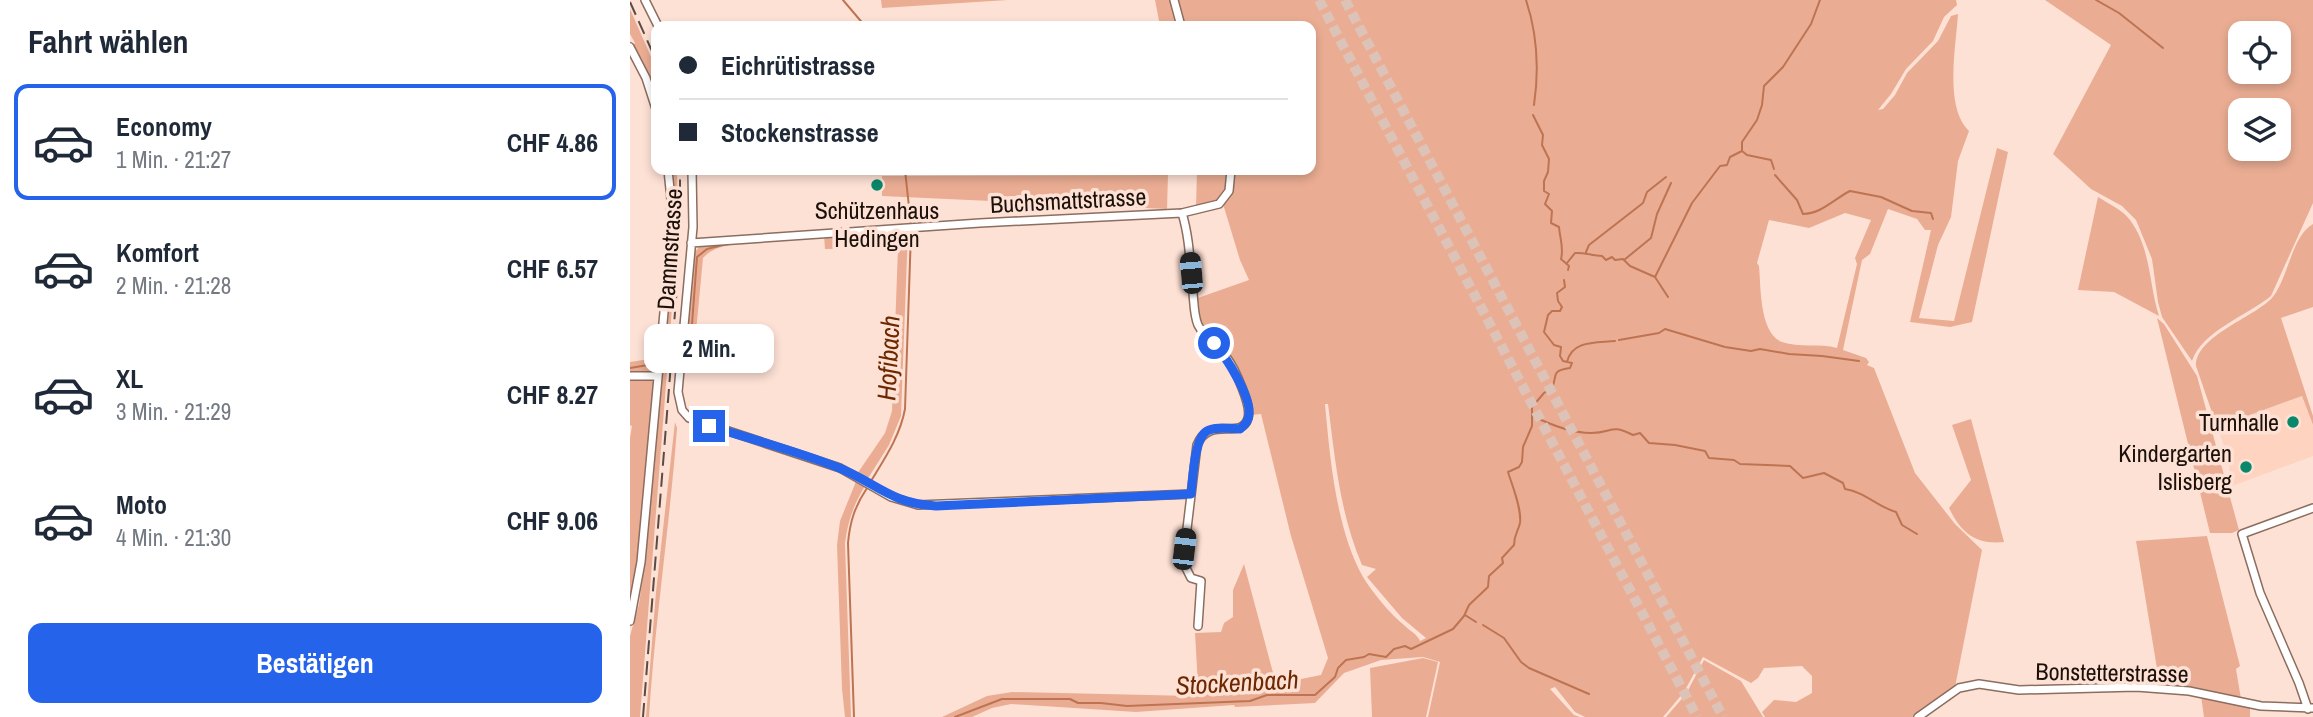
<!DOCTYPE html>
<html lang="de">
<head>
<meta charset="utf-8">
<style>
	:root { --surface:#fff; --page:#f6f6f7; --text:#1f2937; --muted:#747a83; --line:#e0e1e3; --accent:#2563eb }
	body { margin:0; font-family:"Archivo Narrow",sans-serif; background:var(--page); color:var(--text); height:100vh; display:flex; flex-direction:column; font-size:26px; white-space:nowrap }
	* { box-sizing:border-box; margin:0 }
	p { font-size:23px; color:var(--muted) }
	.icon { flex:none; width:38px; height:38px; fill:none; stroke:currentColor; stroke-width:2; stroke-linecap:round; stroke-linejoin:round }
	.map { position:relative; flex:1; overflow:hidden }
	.side { display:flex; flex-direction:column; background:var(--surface); width:630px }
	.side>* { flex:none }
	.top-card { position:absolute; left:21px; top:21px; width:665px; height:154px; border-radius:14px; box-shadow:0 4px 10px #0003; display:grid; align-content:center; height:154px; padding:0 28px; background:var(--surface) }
	.buttons { position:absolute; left:1598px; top:21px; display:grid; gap:14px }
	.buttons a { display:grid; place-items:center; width:63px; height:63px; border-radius:14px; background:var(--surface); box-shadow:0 4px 10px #0003; font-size:35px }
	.end { position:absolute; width:32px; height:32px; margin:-16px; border:9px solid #2563eb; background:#fff; box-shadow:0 0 0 4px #fff }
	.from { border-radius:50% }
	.bubble { position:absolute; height:49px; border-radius:14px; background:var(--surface); box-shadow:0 4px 10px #0003; font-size:23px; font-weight:700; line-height:49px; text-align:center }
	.car { position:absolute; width:21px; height:42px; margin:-21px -10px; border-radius:9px; box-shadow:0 0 5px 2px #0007; background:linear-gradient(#222 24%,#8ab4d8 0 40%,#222 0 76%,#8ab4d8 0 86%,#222 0) }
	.top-card b { display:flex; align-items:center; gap:24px; height:66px; font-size:26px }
	.top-card b+b { border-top:2px solid var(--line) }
	.top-card i { width:18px; height:18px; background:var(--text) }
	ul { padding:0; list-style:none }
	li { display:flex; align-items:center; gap:21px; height:116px; margin:0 14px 10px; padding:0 14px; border:4px solid transparent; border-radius:14px }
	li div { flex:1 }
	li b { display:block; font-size:26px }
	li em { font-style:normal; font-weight:700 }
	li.selected { border-color:var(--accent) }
	li>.icon { width:63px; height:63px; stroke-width:1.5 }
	h2 { padding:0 28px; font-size:32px; line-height:84px }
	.button { display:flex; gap:14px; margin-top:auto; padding:14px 28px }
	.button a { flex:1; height:80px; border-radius:14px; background:var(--accent); color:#fff; font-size:28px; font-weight:700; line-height:80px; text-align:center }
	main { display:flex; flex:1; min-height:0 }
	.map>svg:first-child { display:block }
	.built { fill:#fed3c0 }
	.green { fill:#eaad93; fill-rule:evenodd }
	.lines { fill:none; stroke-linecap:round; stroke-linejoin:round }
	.stream { stroke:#be7453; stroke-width:2 }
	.highway-tunnel { stroke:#dcc2b7; stroke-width:10; stroke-dasharray:10 5; stroke-linecap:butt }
	.minor-casing { stroke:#8c6d5f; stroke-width:10 }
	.minor { stroke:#fff; stroke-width:7 }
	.rail { stroke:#5c4b44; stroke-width:2; stroke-dasharray:14 7; stroke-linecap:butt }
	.route { stroke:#2563eb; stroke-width:9 }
	.poi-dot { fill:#09876a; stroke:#fee1d5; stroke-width:2.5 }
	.labels { text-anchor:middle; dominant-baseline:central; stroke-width:7; stroke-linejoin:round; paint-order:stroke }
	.street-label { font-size:24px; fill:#1c100b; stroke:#fee1d5 }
	.poi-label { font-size:24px; fill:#1c100b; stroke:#fee1d5; text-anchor:end }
	.water-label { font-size:26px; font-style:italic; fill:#6d2800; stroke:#fee1d5 }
</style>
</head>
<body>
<main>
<section class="side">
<h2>Fahrt wählen</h2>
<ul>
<li class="selected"><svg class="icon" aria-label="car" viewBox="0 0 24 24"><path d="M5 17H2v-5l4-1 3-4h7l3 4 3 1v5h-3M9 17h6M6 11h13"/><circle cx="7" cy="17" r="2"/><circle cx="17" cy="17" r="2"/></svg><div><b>Economy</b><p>1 Min. · 21:27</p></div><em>CHF 4.86</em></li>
<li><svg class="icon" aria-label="car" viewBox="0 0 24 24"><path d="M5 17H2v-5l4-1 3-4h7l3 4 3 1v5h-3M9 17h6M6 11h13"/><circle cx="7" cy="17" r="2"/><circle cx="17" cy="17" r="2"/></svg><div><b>Komfort</b><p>2 Min. · 21:28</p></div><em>CHF 6.57</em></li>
<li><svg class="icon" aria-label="car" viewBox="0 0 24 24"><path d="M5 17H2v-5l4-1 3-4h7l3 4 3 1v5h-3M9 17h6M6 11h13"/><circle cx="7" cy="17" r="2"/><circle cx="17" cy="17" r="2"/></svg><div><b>XL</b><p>3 Min. · 21:29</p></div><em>CHF 8.27</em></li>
<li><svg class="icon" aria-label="car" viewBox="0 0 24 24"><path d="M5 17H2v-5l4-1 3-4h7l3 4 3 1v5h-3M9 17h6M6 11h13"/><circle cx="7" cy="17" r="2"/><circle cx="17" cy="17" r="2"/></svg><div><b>Moto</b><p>4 Min. · 21:30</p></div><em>CHF 9.06</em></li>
</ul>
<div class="button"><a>Bestätigen</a></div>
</section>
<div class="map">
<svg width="1683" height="717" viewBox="0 0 1683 717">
	<rect width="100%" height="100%" fill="#fee1d5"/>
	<path class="built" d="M1672,396l11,30v30l-81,30 -5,-32 -10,-27z"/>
	<path class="green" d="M251,0h127l-126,8z
		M525,0h17l8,26h-20z
		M546,0h780l1,5 -13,12 -11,24 -27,28 -15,25 -13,16 5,-1 12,-14 12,-22 31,-32 13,-25 7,-2c-2,33 -14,93 11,117l-11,30 -7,56 -13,28 -19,73 35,3 43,-173 11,4 -36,170 -22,5 -40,-5 21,-92h-6l-8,-11 -29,-10 -18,45 -8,6 -19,90 23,8 3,4 -2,3 7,3 41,105 40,51 27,26 -27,137 -42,30h-148l-3,-5 12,-12 22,2 16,-9v-17l-10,-10 -38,2 -6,10 -7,5 -48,-26 -19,35 -21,25h-78l-10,-5 -20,-25 -5,2 24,26 6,2h-152l12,-55 -17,-5 -42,3 -37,13 -29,30 -80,4 -1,-2 -98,7 -125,-8 -19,4 -20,9h-30l45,-21 25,-4 181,4 5,-3v-7l-3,-53 26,-1 3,-9 9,-6v-27l11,-26 32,120 45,-9 7,-17 -37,-122 -30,-122 -10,1v-15l-22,-43 -30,-38 -4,-20 54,-19 -9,-20 -17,-56 10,-34h78v-144h-128zM1215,213l26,7 -16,38 2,6 -20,84c-17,-5 -38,0 -55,-6 -23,-9 -21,-56 -23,-76l-2,-3 12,-43 40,8zM695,404h3c7,55 12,110 34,161l14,4 -9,8 35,41 24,20 -6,3c-4,-8 -9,-9 -15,-15 -15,-12 -32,-33 -42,-49 -27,-48 -33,-119 -38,-173z
		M1415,0h268v203l-42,93c-23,19 -69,35 -79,65l-30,-44 -4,-15 -6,-43 -16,-39 -14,-14 -31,-17 -38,-35 58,-109zM1610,33h38v39h-38zM1610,110h38v39h-38z
		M0,9l26,59v23l-23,-46 2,-2 -5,-9z
		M43,170h4l1,46 -3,53 -35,448h-10v-81l9,-32 7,-49 29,-316z
		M567,170h32c0,5 1,12 -1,17 -8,25 -49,24 -70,25l38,-5z
		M538,175l-1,34 -285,-13v-20z
		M1468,197c11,7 25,13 32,23 21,28 19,65 29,96l-45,-24 -36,-2z
		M1683,224v83l-32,11 32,98v9l-11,-29 -85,31 -21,-61c-1,-29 56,-48 75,-67 17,-18 20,-63 42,-75z
		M278,230l-7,186 -12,29 -22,35 -10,-6 28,-41 7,-22 6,-163 -73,1 -1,-14z
		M126,240v3c-18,1 -41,1 -53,15l-9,95 -2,4 -9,2 10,-105 8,-9z
		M1527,318l7,6 33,52 42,154 -7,3h-22z
		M26,358l-3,13 -4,2 -19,2v-13z
		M18,378l6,5 -16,179 -8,46v-170l2,-12 -2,-1v-46z
		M1341,419l33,123c-28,3 -43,-9 -55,-34l22,-28 -19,-55z
		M45,422l2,6c-7,96 -22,192 -28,289h-3l10,-125z
		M227,479l9,5c-12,20 -18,36 -21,60l6,173h-6l-3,-28 -5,-144 3,-24z
		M1577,536l33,130 -4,3 5,30 -81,-12 -24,-146z
		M793,658l15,4 -12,55h-54l-2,-49z
		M1074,660l37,21 22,36h-97l20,-23z
		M1571,696l49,11v10h-46z"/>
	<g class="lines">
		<path class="stream" d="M213,0l22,26
			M896,0c11,33 13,71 8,105
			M1466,0l23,13 44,35
			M903,115l10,20 -1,10 7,14 -1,13 -4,9v10l5,3 -4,10 7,7 -1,12 8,4c1,12 5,21 2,32l8,7 -1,4
			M1112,151l5,4 24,5 3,9
			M275,170l6,55
			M1145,175l22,25 6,14c18,0 31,-15 47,-23l31,6 31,14 19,2 2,6
			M956,252l3,-7 54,-42 4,-11 19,-15
			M994,260l27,-22 6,-24 14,-31
			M937,263l8,-10c9,-1 17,3 27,3l4,4 6,-3 3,3 8,-1 7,7 25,11 13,20
			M1025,277l37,-74 28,-37 7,-1 3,-8 12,-6v-9l15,-22 5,-15 2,-19 19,-19 28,-43 9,-24
			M989,340l40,-7 6,-4 60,18 26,4 9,-2 29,5 33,2 37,5
			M58,354l2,-3 7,-94 10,-8 20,-5
			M937,362c5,-22 29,-19 48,-21
			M0,368l24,-4
			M903,416c18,9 39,17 58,17 23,0 18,-10 42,2l7,-2 9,10 26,2 30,6 4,7 25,2 6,4 50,2 13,12 21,-5 19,10 2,6c20,3 33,18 51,23l6,13 15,9
			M241,481c14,-23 29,-45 34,-72l6,-177
			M835,615l11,7
			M853,625l21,13 17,24 8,6 60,26
			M224,717l-6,-174c2,-22 7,-37 19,-55
			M325,717l47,-18h68l8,4h23l26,3 123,-5 17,-6h48l20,-18 3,-9 8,-8 18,-3 5,-3 17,3 8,-8 11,-3 6,3 42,-20 11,-13 5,-11 19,-18 1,-11 14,-13 -1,-5 12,-13c0,-11 4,-13 6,-22 2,-14 -8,-38 -12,-51l11,-5 3,-5 1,-15 9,-21v-19l12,-14 8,-5c6,-13 -2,-17 18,-20l2,-5 -9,-2 -3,-5 1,-9 -7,-2 -10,-13 4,-17 4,-4h8l2,-4 -4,-6 -1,-8 8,-6 -1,-7"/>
		<path class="highway-tunnel" d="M689,0l378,717
			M715,0l378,717"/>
		<g class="minor-casing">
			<path id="minor" d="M15,0l13,26
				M544,0l7,26
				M0,47l16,31 10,31
				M62,170l1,57 -15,165 4,18 7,8 151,50 51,29 27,8 273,-11
				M552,213c8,26 8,53 11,80 1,10 1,23 5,32 6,12 20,23 29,33 8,11 25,48 21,60 -6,23 -39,-3 -51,27l-14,117 8,16 10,3 -3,45
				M61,243l289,-20 202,-10 37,-9 10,-13 2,-21
				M0,376h28
				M0,621l11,-59 29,-315 1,-48 -3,-29
				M1678,709l-9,-26 -39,-90 -18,-59 71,-26
				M1288,717l41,-29 20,-4 40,6 117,-3 53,4 72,15 52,2"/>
		</g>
		<use href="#minor" class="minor"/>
		<path class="rail" d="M0,2l26,58
			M13,717l37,-468v-79"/>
	</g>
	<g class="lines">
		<path class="route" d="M79,426c43,13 87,25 128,41 40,16 52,36 99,39l255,-12c2,-15 3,-56 16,-63 9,-5 24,-2 33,-2 5,-4 9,-8 9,-15 2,-18 -23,-57 -35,-71"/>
	</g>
	<g class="poi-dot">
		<circle cx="247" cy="185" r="7"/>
		<circle cx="1663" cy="422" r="7"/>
		<circle cx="1616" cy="467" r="7"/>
	</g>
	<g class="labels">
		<g class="street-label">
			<text transform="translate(438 200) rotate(-3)">Buchsmattstrasse</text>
			<text transform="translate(39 249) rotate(-86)">Dammstrasse</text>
			<text transform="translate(1482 672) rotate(1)">Bonstetterstrasse</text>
		</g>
		<g class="poi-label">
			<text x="247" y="210" text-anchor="middle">Schützenhaus<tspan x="247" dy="28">Hedingen</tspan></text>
			<text x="1649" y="422">Turnhalle</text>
			<text x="1602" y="453">Kindergarten<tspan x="1602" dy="28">Islisberg</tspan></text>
		</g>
		<g class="water-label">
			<text transform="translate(258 358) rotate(-87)">Hofibach</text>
			<text transform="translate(607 682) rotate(-3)">Stockenbach</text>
		</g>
	</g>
</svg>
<div class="buttons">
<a><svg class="icon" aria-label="locate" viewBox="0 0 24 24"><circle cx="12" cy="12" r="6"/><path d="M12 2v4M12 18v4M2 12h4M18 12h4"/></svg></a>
<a><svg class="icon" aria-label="layers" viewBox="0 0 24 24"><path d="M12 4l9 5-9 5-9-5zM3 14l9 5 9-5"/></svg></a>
</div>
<i class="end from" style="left:584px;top:343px"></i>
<i class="end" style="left:79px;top:426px"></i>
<div class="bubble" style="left:14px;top:324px;width:130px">2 Min.</div>
<i class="car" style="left:561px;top:273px;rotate:355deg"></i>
<i class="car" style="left:554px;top:549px;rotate:7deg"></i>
<div class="top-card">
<b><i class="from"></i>Eichrütistrasse</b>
<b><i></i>Stockenstrasse</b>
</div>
</div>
</main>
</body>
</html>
